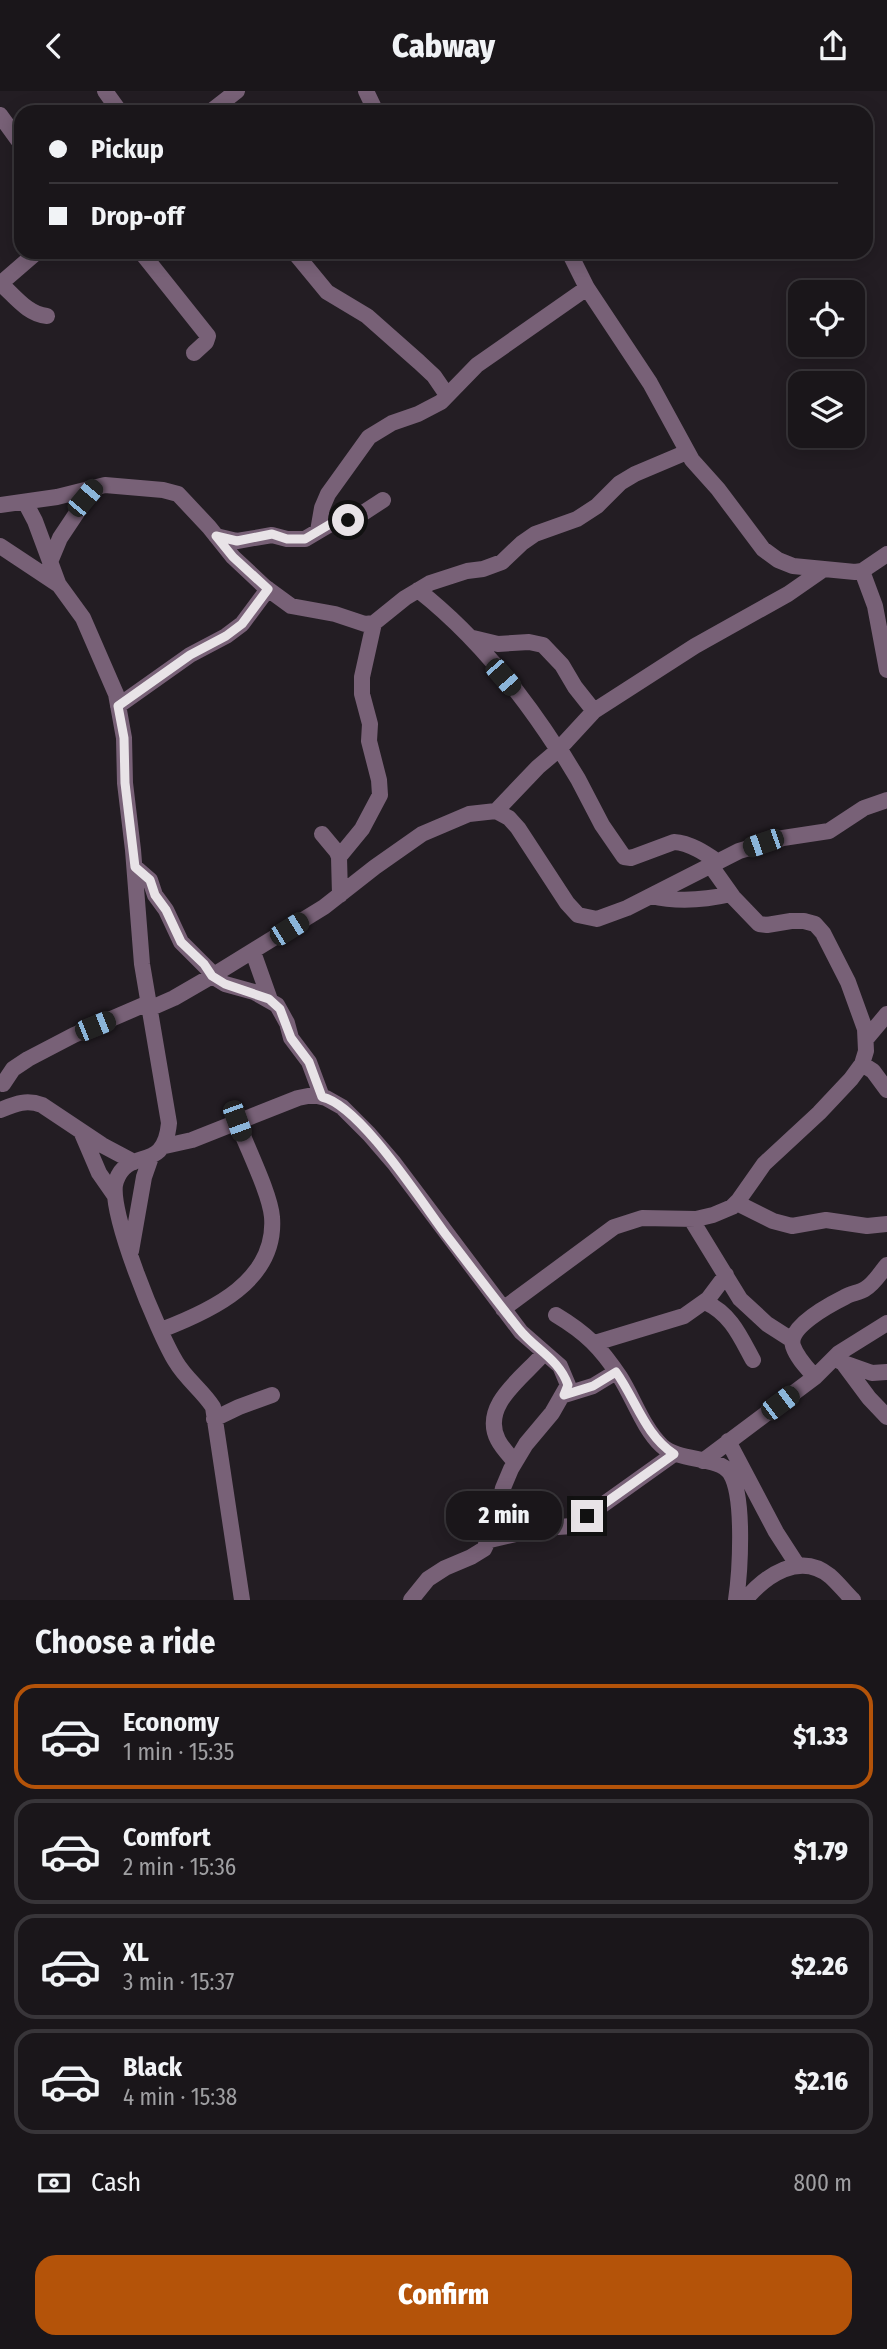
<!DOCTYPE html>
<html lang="en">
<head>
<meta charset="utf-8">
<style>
	:root { --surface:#1a161a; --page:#231f23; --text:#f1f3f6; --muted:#9f9fa2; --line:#383539; --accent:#b45309 }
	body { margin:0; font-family:"Fira Sans Condensed",sans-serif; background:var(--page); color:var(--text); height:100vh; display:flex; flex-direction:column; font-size:26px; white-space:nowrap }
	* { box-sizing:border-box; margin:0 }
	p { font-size:23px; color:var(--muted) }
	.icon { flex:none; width:38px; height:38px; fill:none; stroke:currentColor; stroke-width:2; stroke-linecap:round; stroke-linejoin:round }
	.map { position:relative; height:1509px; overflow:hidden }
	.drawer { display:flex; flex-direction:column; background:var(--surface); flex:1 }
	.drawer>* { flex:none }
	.top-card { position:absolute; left:14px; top:14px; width:859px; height:154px; border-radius:21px; box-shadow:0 4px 18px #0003,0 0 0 2px var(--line); display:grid; align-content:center; height:154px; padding:0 35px; background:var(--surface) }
	.buttons { position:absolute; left:788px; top:189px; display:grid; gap:14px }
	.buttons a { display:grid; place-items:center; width:77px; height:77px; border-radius:14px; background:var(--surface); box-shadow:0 4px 18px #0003,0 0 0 2px var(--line); font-size:35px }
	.end { position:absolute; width:32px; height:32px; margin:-16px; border:9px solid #e8e3e7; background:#111; box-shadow:0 0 0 4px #111 }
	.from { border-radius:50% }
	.bubble { position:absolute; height:49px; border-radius:21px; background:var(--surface); box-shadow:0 4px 18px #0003,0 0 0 2px var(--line); font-size:23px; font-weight:800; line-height:49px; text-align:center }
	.car { position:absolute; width:21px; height:42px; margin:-21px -10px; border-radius:9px; box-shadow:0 0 5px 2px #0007; background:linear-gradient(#222 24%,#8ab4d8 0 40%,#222 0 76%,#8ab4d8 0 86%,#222 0) }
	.top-card b { display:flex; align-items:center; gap:24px; height:66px; font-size:26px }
	.top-card b+b { border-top:2px solid var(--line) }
	.top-card i { width:18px; height:18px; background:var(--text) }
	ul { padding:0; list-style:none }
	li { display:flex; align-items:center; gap:21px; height:105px; margin:0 14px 10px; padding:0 21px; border:4px solid var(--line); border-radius:21px }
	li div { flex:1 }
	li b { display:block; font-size:26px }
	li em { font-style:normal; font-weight:800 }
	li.active { border-color:var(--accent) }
	li>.icon { width:63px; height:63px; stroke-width:1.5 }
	h2 { padding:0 35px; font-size:32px; line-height:84px }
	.pay { display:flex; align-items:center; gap:18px; height:77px; padding:0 35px; font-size:26px }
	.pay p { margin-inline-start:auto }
	.action { display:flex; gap:14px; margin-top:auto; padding:14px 35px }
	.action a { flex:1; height:80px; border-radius:21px; background:var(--accent); color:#fff; font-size:28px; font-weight:800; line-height:80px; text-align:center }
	header { display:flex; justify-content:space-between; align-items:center; height:91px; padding:0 35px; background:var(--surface); font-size:32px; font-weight:800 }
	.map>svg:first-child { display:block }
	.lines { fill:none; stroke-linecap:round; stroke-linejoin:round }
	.minor { stroke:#786177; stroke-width:16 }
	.route { stroke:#e8e3e7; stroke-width:9 }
</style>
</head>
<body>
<header><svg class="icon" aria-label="back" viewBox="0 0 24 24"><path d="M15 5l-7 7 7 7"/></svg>Cabway<svg class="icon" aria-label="share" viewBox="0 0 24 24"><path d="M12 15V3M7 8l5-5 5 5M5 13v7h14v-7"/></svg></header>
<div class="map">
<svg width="887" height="1509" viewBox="0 0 887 1509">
	<rect width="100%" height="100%" fill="#231d23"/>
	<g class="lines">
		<path class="minor" d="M105,0l15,21
			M366,0l10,21
			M210,21l27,-21
			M0,24l21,29
			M141,161l67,84 -2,6 -12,11
			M294,161l33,40 40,24 52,46 15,14 13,19
			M569,161l18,36 63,95 42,77 26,29 45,60 15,11 15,6 62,6 7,-1 25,-17
			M0,192c15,13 27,31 47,33
			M0,193l37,-32
			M25,411l10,19 23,62
			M0,414l57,-8 48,-12 58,5 15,4 31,33 24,30 32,30 26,19 44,8 30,10 9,-1 31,-25 25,-15 37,-12 16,-2 19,-7 20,-19 13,-9 42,-15 20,-13 23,-23 15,-9 52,-22
			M318,440l4,-23 6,-14 41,-57 23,-14 26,-9 23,-12 36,-37 110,-77
			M216,445l21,5 35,-6 15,4h18l27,-16 28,-8 23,-15
			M0,455l59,39 24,33 33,76 8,44 1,45 8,67 9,114 27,159c-5,52 -40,22 -53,58 -10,27 43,154 60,181 10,17 26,28 37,45l29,193
			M50,471l10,-24 34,-51
			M862,480l13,35 12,64
			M418,499c56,44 102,101 140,160
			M473,547l25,6 31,-2 14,3 19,20 13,22 19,24
			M118,615l72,-51 36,-19 16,-12 26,-35
			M559,657l19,31 24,46 22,32 7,1 43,-16c16,1 31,11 44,20
			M496,720l42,-44 20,-17 36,-39 101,-65 93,-52 36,-25
			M322,743l15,18 2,5 1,38
			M339,766l23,-28 18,-34 -1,-15 -10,-39 1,-17 -8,-30v-17l12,-54
			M135,776l15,13 5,15 11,15 15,32 33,33
			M651,805c26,6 54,4 80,-2
			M253,861l17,48
			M212,885l13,8 29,8 23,13 10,18 4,15 18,24 13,35
			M149,918l25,-11 38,-22 112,-69 51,-40 47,-33 47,-20 27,-3 13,7 9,10 49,75 11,12 19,4 30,-11 112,-57 44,-13 46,-7 35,-23 23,-8
			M866,948l21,-25
			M862,973l11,7 14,19
			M3,993l10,-15 15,-10 46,-24 74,-32
			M0,1019c15,-6 26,-11 42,-5l60,40 32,17
			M81,1040l18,42 16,23
			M165,1055l27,-6 106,-42 15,-3 13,3 16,9 27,27 25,29 127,169 39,34 8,19 -16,28 -26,31 -15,25 -8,19 -8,38 -11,23 -13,8 -26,11 -17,11 -17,21
			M737,1112l36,18 19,5 34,-6 41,6 20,-2
			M691,1128l49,80 27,25 25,16
			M131,1160l13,-74 7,-20
			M705,1211c26,12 35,34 48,58
			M503,1218l111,-82 28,-9 54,1 17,-4 19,-8 6,-6 26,-37 55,-51 32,-34 11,-15 4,-13 -1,-22 -17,-47 -25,-49 -8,-9 -11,-3h-13l-24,4 -8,-1 -26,-27 -22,-31
			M556,1224c30,18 45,33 64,62 14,22 23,51 42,69 17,16 57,10 68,27 15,23 10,100 6,127
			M161,1239c50,-19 116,-49 111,-113 -2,-24 -26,-71 -35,-96
			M595,1252l89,-27 24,-17 18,-24
			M841,1271l31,11 15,-1
			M843,1272l26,35 18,19
			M815,1286c-8,-9 -18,-19 -22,-31 -6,-19 38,-42 52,-49 6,-4 14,-4 20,-8 9,-5 16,-17 22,-24
			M564,1304l29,-9 23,-14
			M214,1328l25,-12 33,-12
			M728,1350l48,91 22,34
			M703,1370l112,-84 24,-24 48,-30
			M515,1371c-6,-7 -13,-14 -17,-22 -18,-35 26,-63 46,-87
			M490,1449l52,-12 31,-2 101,-72
			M745,1509c20,-24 55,-49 85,-24 8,7 15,16 23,24"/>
	</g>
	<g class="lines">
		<path class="route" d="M348,429l-16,3 -27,16h-18l-15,-5 -35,7 -21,-5 17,21 35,32 -26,35 -16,12 -36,19 -72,51 6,32 1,45 10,84 15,13 5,15 11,15 15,32 23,22 8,12 13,8 44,15 11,10 11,29 18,24 13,35c38,8 100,106 125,139 24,31 48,63 72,93 17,21 40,30 49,56l-4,10 29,-9 23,-14c20,28 29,63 58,82l-87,62"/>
	</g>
</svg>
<div class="buttons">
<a><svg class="icon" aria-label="locate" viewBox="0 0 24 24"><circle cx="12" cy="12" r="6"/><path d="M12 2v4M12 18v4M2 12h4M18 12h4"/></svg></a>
<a><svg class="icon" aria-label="layers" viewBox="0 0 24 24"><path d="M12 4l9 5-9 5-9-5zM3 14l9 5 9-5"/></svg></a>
</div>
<i class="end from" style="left:348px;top:429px"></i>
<i class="end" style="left:587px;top:1425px"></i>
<div class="bubble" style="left:446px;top:1400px;width:116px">2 min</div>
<i class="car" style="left:85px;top:407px;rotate:40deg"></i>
<i class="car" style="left:503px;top:586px;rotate:139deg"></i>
<i class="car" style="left:763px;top:752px;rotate:251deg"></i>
<i class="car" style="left:289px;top:838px;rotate:58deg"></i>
<i class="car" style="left:95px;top:935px;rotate:68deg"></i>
<i class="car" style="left:237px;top:1030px;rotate:160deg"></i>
<i class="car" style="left:780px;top:1312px;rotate:53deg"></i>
<div class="top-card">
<b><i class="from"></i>Pickup</b>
<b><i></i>Drop-off</b>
</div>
</div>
<section class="drawer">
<h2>Choose a ride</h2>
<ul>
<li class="active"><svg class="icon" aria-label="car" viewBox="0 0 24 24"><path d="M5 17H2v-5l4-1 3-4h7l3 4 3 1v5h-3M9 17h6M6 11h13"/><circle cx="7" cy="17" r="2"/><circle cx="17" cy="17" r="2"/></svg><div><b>Economy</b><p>1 min · 15:35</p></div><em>$1.33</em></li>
<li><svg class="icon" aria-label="car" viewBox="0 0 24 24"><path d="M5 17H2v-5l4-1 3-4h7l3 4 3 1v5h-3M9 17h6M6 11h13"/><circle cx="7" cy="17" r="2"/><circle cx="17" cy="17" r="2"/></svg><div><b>Comfort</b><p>2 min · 15:36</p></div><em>$1.79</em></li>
<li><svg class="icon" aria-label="car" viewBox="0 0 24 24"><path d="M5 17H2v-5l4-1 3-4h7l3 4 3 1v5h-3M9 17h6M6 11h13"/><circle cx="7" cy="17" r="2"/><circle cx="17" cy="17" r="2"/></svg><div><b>XL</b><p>3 min · 15:37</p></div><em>$2.26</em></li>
<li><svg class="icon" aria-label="car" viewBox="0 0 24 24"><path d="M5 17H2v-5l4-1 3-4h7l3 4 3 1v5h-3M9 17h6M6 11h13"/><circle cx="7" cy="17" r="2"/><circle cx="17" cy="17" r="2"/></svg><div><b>Black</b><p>4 min · 15:38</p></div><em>$2.16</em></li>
</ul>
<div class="pay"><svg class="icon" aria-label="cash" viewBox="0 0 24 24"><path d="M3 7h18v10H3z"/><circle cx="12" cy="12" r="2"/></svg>Cash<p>800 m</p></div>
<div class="action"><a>Confirm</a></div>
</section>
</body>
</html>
